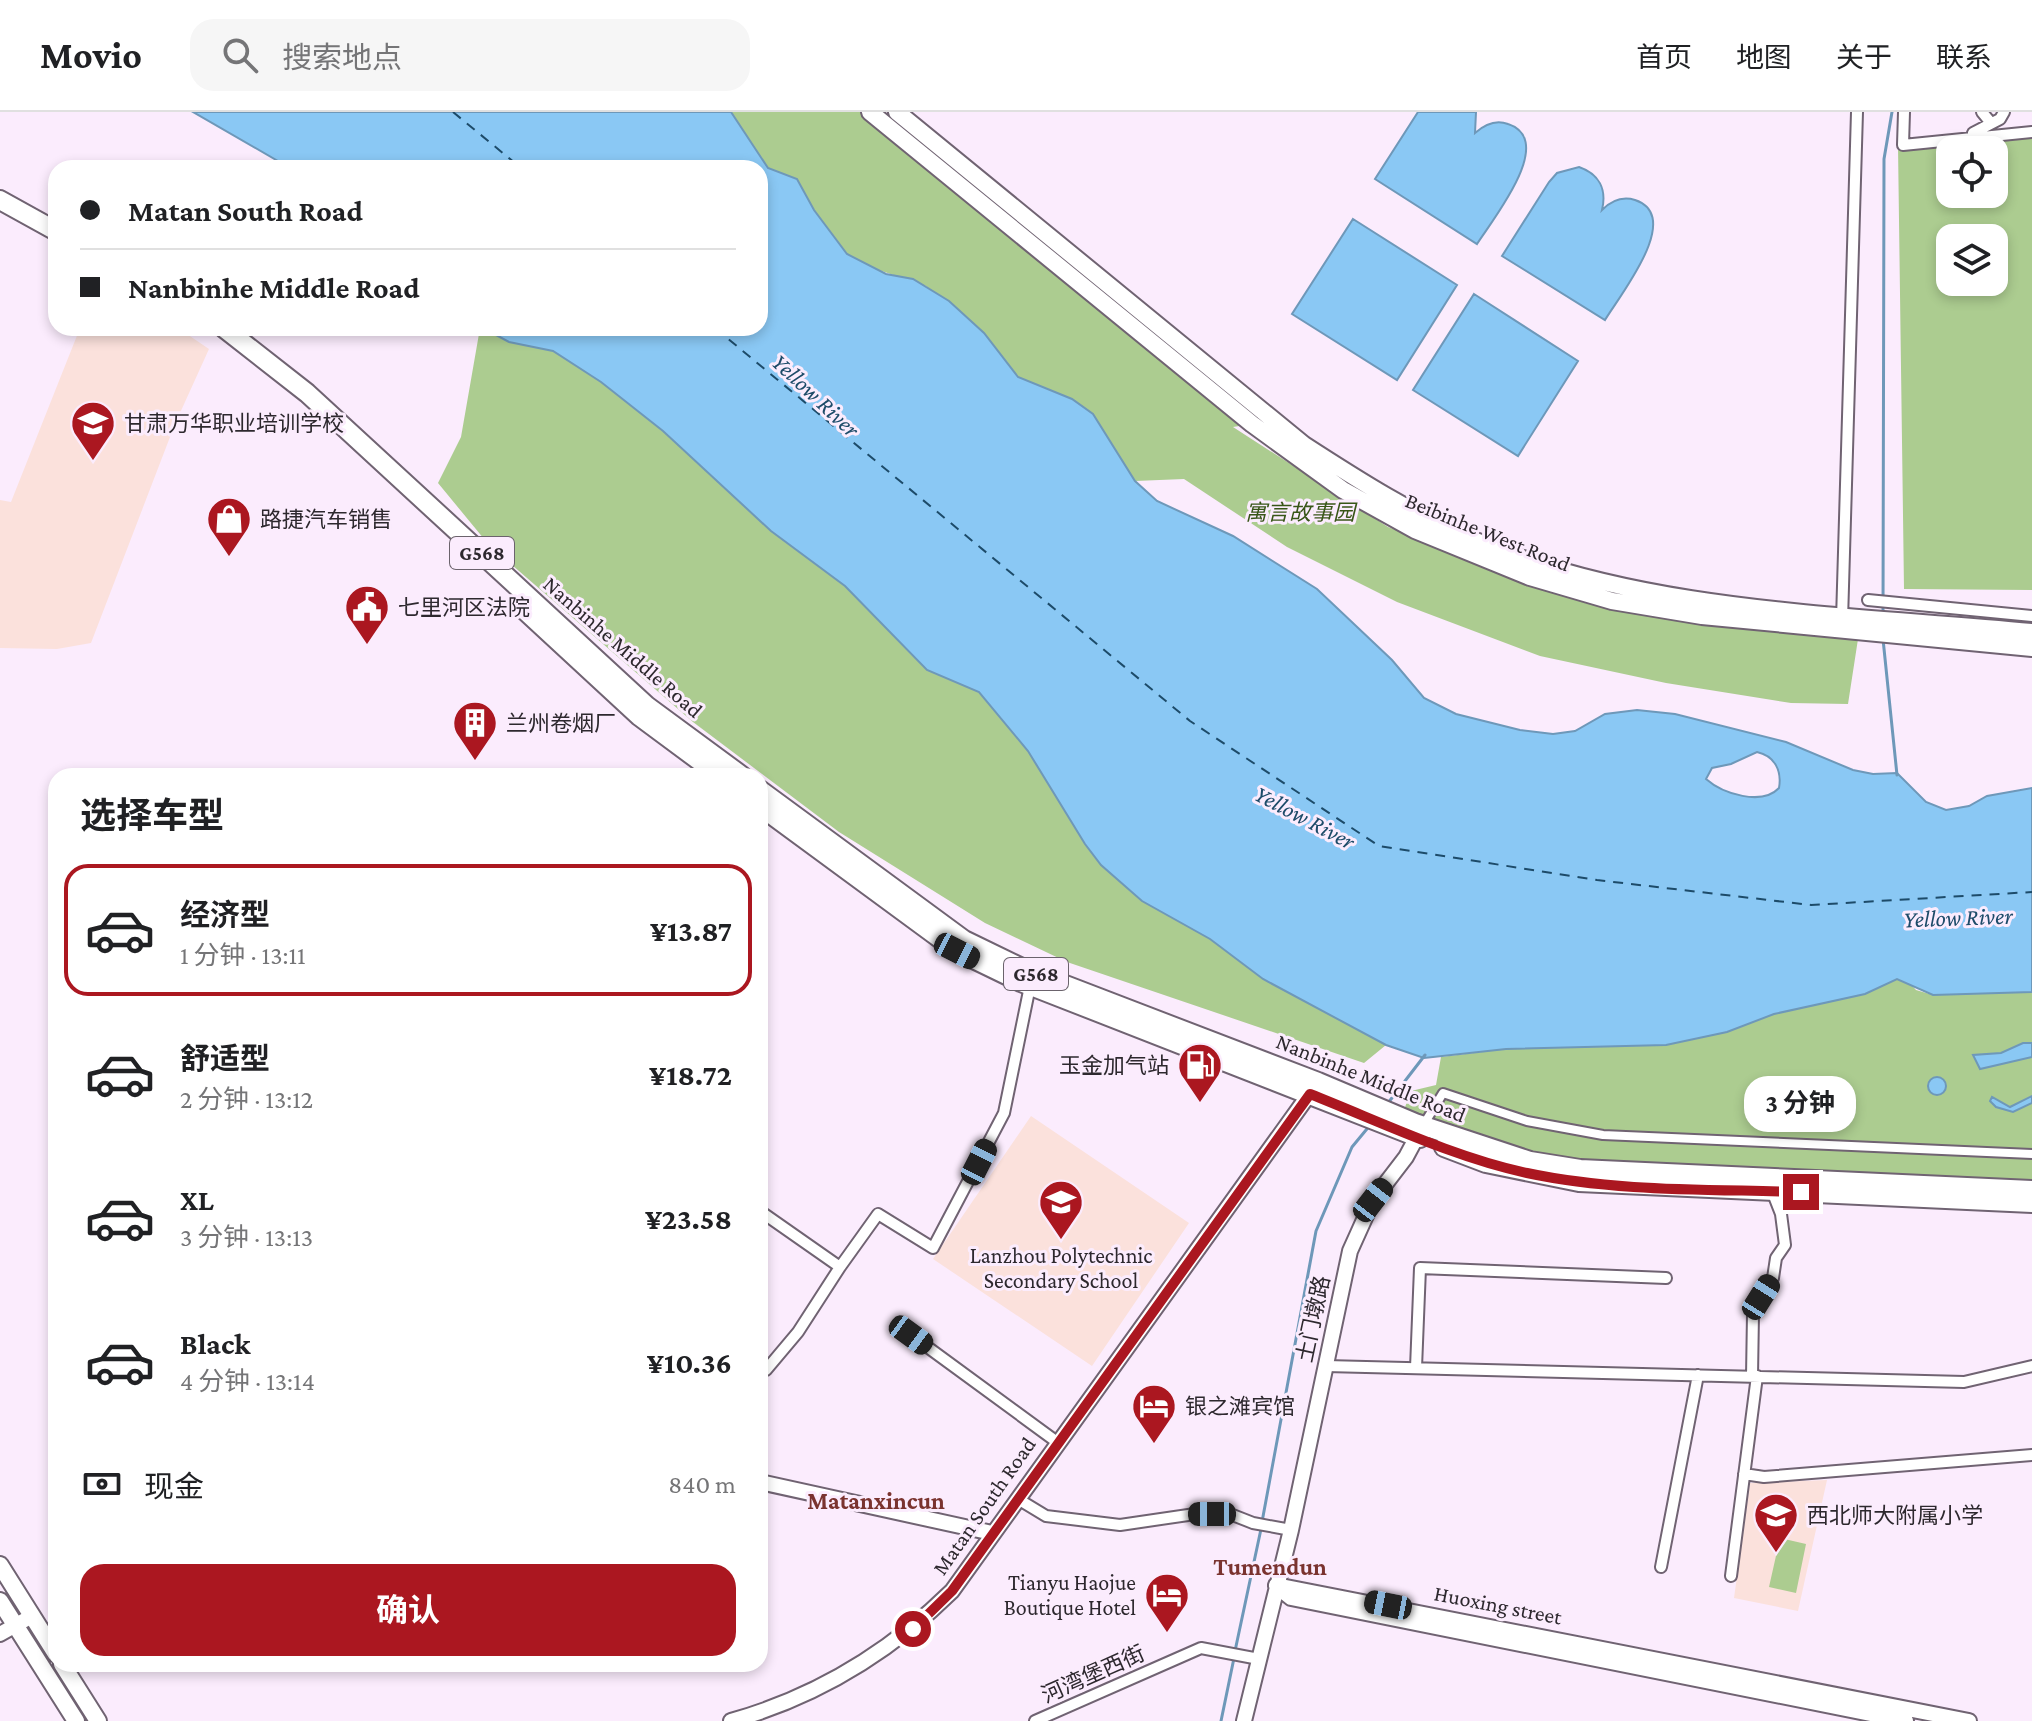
<!DOCTYPE html>
<html lang="zh">
<head>
<meta charset="utf-8">
<style>
	:root { --surface:#fff; --page:#f6f6f6; --text:#202124; --muted:#757577; --line:#e0e0e0; --accent:#ab1720 }
	body { margin:0; font-family:"Crimson Pro","Noto Sans SC",serif; background:var(--page); color:var(--text); height:100vh; display:flex; flex-direction:column; font-size:30px; white-space:nowrap }
	* { box-sizing:border-box; margin:0 }
	p { font-size:26px; color:var(--muted) }
	.icon { flex:none; width:44px; height:44px; fill:none; stroke:currentColor; stroke-width:2; stroke-linecap:round; stroke-linejoin:round }
	.map { position:relative; flex:1; overflow:hidden }
	.panel { position:absolute; left:48px; top:656px; width:720px; height:904px; display:flex; flex-direction:column; background:var(--surface); border-radius:24px; box-shadow:0 4px 12px #0003 }
	.panel>* { flex:none }
	.top-card { position:absolute; left:48px; top:48px; width:720px; height:176px; border-radius:24px; box-shadow:0 4px 12px #0003; display:grid; align-content:center; height:176px; padding:0 32px; background:var(--surface) }
	.fabs { position:absolute; left:1936px; top:24px; display:grid; gap:16px }
	.fabs a { display:grid; place-items:center; width:72px; height:72px; border-radius:16px; background:var(--surface); box-shadow:0 4px 12px #0003; font-size:40px }
	.end { position:absolute; width:36px; height:36px; margin:-18px; border:10px solid #ab1720; background:#fff; box-shadow:0 0 0 4px #fff }
	.from { border-radius:50% }
	.bubble { position:absolute; height:56px; border-radius:24px; background:var(--surface); box-shadow:0 4px 12px #0003; font-size:26px; font-weight:700; line-height:56px; text-align:center }
	.car { position:absolute; width:24px; height:48px; margin:-24px -12px; border-radius:10px; box-shadow:0 0 6px 2px #0007; background:linear-gradient(#222 24%,#8ab4d8 0 40%,#222 0 76%,#8ab4d8 0 86%,#222 0) }
	.top-card b { display:flex; align-items:center; gap:28px; height:76px; font-size:30px }
	.top-card b+b { border-top:2px solid var(--line) }
	.top-card i { width:20px; height:20px; background:var(--text) }
	ul { padding:0; list-style:none }
	li { display:flex; align-items:center; gap:24px; height:132px; margin:0 16px 12px; padding:0 16px; border:4px solid transparent; border-radius:24px }
	li div { flex:1 }
	li b { display:block; font-size:30px }
	li em { font-style:normal; font-weight:700 }
	li.on { border-color:var(--accent) }
	li>.icon { width:72px; height:72px; stroke-width:1.5 }
	h2 { padding:0 32px; font-size:36px; line-height:96px }
	.pay { display:flex; align-items:center; gap:20px; height:88px; padding:0 32px; font-size:30px }
	.pay p { margin-inline-start:auto }
	.cta { display:flex; gap:16px; margin-top:auto; padding:16px 32px }
	.cta a { flex:1; height:92px; border-radius:24px; background:var(--accent); color:#fff; font-size:32px; font-weight:700; line-height:92px; text-align:center }
	header { display:flex; align-items:center; gap:48px; box-sizing:border-box; height:112px; padding:0 40px; background:var(--surface); border-bottom:2px solid var(--line) }
	header strong { font-size:38px }
	nav { display:flex; gap:44px; margin-inline-start:auto; font-size:28px }
	.search { width:560px; height:72px; background:var(--page); display:flex; align-items:center; gap:20px; box-sizing:border-box; padding:0 28px; border-radius:24px; color:var(--muted); font-size:30px }
	.map>svg:first-child { display:block }
	.education { fill:#fbe1dc }
	.green { fill:#accc90; fill-rule:evenodd }
	.water { fill:#8ac8f4; stroke:#6e98b9; stroke-width:2; fill-rule:evenodd }
	.lines { fill:none; stroke-linecap:round; stroke-linejoin:round }
	.stream { stroke:#6e98b9; stroke-width:3 }
	.ferry { stroke:#1d4b69; stroke-width:2; stroke-dasharray:10 8; stroke-linecap:butt }
	.pedestrian-casing { stroke:#706372; stroke-width:12 }
	.minor-casing { stroke:#706372; stroke-width:14 }
	.tertiary-casing { stroke:#706372; stroke-width:18 }
	.secondary-casing { stroke:#706372; stroke-width:18 }
	.primary-casing { stroke:#706372; stroke-width:20 }
	.trunk-casing { stroke:#706372; stroke-width:22 }
	.pedestrian { stroke:#fff; stroke-width:8 }
	.minor { stroke:#fff; stroke-width:10 }
	.tertiary { stroke:#fff; stroke-width:14 }
	.secondary { stroke:#fff; stroke-width:14 }
	.primary { stroke:#fff; stroke-width:16 }
	.trunk { stroke:#fff; stroke-width:18 }
	.route { stroke:#ab1720; stroke-width:10 }
	.labels { text-anchor:middle; dominant-baseline:central; stroke-width:6; stroke-linejoin:round; paint-order:stroke }
	.shield { fill:#fbecfd; stroke:#6b636c; stroke-width:2 }
	.shield-label { font-size:20px; font-weight:bold; fill:#2d282e }
	.poi-label { font-size:22px; fill:#2d282e; stroke:#fbecfd; text-anchor:start }
	.park-label { font-size:22px; font-style:italic; fill:#385617; stroke:#fbecfd }
	.street-label { font-size:22px; fill:#2d282e; stroke:#fbecfd }
	.water-label { font-size:24px; font-style:italic; fill:#1d4b69; stroke:#fbecfd }
	.neighbourhood-label { font-size:24px; font-weight:bold; fill:#7a332f; stroke:#fbecfd }
</style>
</head>
<body>
<header>
<strong>Movio</strong>
<div class="search"><svg class="icon" aria-label="search" viewBox="0 0 24 24"><circle cx="10" cy="10" r="6"/><path d="M15 15l6 6"/></svg>搜索地点</div>
<nav><a>首页</a><a>地图</a><a>关于</a><a>联系</a></nav>
</header>
<div class="map">
<svg width="2032" height="1609" viewBox="0 0 2032 1609">
	<rect width="100%" height="100%" fill="#fbecfd"/>
	<path class="education" d="M80,216h98l31,21 -34,75 -84,219 -34,6 -57,-1v-148l11,2z
		M1031,1004l158,107 -97,143 -159,-107z
		M1827,1368l-29,131 -64,-13 16,-115z"/>
	<path class="green" d="M731,0h139l382,312 -19,3 155,100 197,76 142,23 131,13 -10,65 -57,-1 -125,-20 -126,-27 -143,-54 -110,-55 -103,-68 -49,2 -42,-67 -21,-15 -54,-22 -34,-44 -58,-47 -59,-20 -20,-12 -33,-44 -17,-31 -29,-10z
		M2032,22v456l-128,-1 -6,-443zM1950,38h44v44h-44zM1950,126h44v44h-44z
		M480,216l29,14 44,9 48,31 62,49 108,100 74,55 82,84 52,22 49,58 57,94 57,57 68,38 53,40 123,66 -22,18 -297,-101 -82,-39 -146,-91 -146,-110 -204,-177 -51,-62 23,-46z
		M1897,867l10,1 9,10 17,5 99,-3v191l-468,-23 -82,-19 -78,-31 7,-19 25,-6 5,-28 65,-8 160,-4 61,-13 47,-18 91,-20z
		M1780,1426l26,6 -10,49 -27,-6z"/>
	<path class="water" d="M193,0h538l37,56 29,11 17,31 33,44 39,20 27,5 36,22 35,32 34,44 54,22 21,15 42,67 22,20 76,35 84,53 75,71 32,38 32,16 64,16 33,4 22,-3 30,-17 32,-4 38,4 111,28 67,28 20,4 24,-1 29,29 20,8 23,-4 18,-10 45,-8v204l-99,3 -36,-16 -32,15 -91,20 -47,18 -61,13 -160,4 -82,9 -38,-13 -123,-66 -53,-40 -68,-38 -41,-36 -16,-21 -57,-93 -49,-59 -52,-22 -82,-84 -74,-55 -108,-100 -62,-49 -48,-31 -44,-9 -26,-14h277v-160h-470zM1757,640c18,4 25,19 22,36 -17,18 -56,6 -73,-9l6,-11 19,-4z
		M1418,0h58l-1,21c9,-8 20,-14 33,-9 49,16 -15,95 -31,120l-102,-65z
		M1579,55c20,7 28,22 23,43 9,-9 20,-14 33,-10 49,16 -15,95 -30,120l-103,-64 47,-74 8,-9z
		M1353,107l104,66 -60,95 -105,-66z
		M1474,182l104,67 -60,95 -105,-66z
		M2023,931h9v14l-52,12 -7,-14 28,-2z
		M1928 974a9 9 0 1 1 18 0a9 9 0 1 1-18 0Z
		M2032,984v7l-19,9 -17,-5 -6,-6 2,-4 18,10z"/>
	<g class="lines">
		<path class="stream" d="M1883,504l1,-457 8,-47
			M1883,527l14,136
			M1388,991l37,-48
			M1262,1410l54,-291 36,-84 19,-23
			M1235,1539l26,-122
			M1221,1609l13,-63"/>
		<path class="ferry" d="M453,0l68,56
			M715,216l475,393 189,125 218,34 214,25 221,-13"/>
		<g class="pedestrian-casing">
			<path id="pedestrian" d="M1424,1012l19,-31 84,28 76,14 429,19"/>
		</g>
		<g class="minor-casing">
			<path id="minor" d="M1904,0l-1,33 129,-13
				M1982,0l9,11
				M1973,21l27,-14 4,-7
				M1868,488l164,16
				M1842,508l15,-508
				M760,1099l80,56 -42,65 -32,38
				M840,1155l38,-53 55,34 71,-135 26,-127
				M911,1223l146,107
				M1326,1254l638,16 68,-16
				M1416,1256l4,-100 246,10
				M1752,1264l1,-62 20,-36 3,-20 9,-13 -4,-31 -9,-23
				M1744,1362l20,3 268,-22
				M1018,1387l28,17 74,9 75,-11h35l23,9 38,7
				M1661,1455l37,-192
				M1731,1464l26,-200
				M1035,1609l166,-73 58,11"/>
		</g>
		<g class="tertiary-casing">
			<path id="tertiary" d="M1276,1473l693,136
				M1276,1474l15,12 615,123
				M1244,1609l47,-191 59,-279 23,-51 33,-43 15,-28"/>
		</g>
		<g class="secondary-casing">
			<path id="secondary" d="M760,1370l232,51
				M0,1522l32,-18
				M731,1609c85,-24 158,-68 221,-130l361,-502"/>
		</g>
		<g class="primary-casing">
			<path id="primary" d="M870,0l382,312 91,66 72,40 115,47 82,24 90,15 330,32
				M897,0l407,333c54,35 109,70 169,95 174,74 373,74 559,92
				M0,1453l56,89
				M0,1489l76,120
				M62,1552l36,57"/>
		</g>
		<g class="trunk-casing">
			<path id="trunk" d="M0,88l56,31
				M224,216l83,65 340,313 95,70
				M520,494l119,110 81,60
				M760,678l204,150 62,30 292,112 97,41 115,38 50,8 452,21
				M760,694l197,145 64,31 399,156
				M1444,1035l42,16 93,19 453,21"/>
		</g>
		<use href="#pedestrian" class="pedestrian"/>
		<use href="#minor" class="minor"/>
		<use href="#tertiary" class="tertiary"/>
		<use href="#secondary" class="secondary"/>
		<use href="#primary" class="primary"/>
		<use href="#trunk" class="trunk"/>
	</g>
	<g class="lines">
		<path class="route" d="M913,1517l39,-38 358,-497c71,28 143,63 217,79 89,19 184,16 274,19"/>
	</g>
	<defs>
		<g id="school-pin" transform="scale(2.3)"><path d="M0 17L-7.5 6A9.5 9.5 0 1 1 7.5 6Z" fill="#ab1720" stroke="#fbecfd"/><path d="M0-5L7-2L0 1L-7-2ZM-4 1L0 2.5L4 1V4Q0 6-4 4Z" fill="#fff"/></g>
		<g id="shop-pin" transform="scale(2.3)"><path d="M0 17L-7.5 6A9.5 9.5 0 1 1 7.5 6Z" fill="#ab1720" stroke="#fbecfd"/><path d="M-5-2.5h2.3a2.7 3.5 0 0 1 5.4 0H5L5.5 6h-11ZM-1.5-2.5h3a1.5 2.3 0 0 0-3 0Z" fill="#fff"/></g>
		<g id="civic-pin" transform="scale(2.3)"><path d="M0 17L-7.5 6A9.5 9.5 0 1 1 7.5 6Z" fill="#ab1720" stroke="#fbecfd"/><path d="M-.6-6.5H3V-4.5H.6V-3L4-1V1h2V6H-6V1h2V-1L-.6-3ZM-1.2 2.5V6h2.4V2.5Z" fill="#fff"/></g>
		<g id="building-pin" transform="scale(2.3)"><path d="M0 17L-7.5 6A9.5 9.5 0 1 1 7.5 6Z" fill="#ab1720" stroke="#fbecfd"/><path d="M-4-6H4V6H1V3H-1V6H-4ZM-2.5-4.3h1.7v1.8h-1.7ZM.8-4.3h1.7v1.8H.8ZM-2.5-1h1.7V.8h-1.7ZM.8-1h1.7V.8H.8Z" fill="#fff"/></g>
		<g id="fuel-pin" transform="scale(2.3)"><path d="M0 17L-7.5 6A9.5 9.5 0 1 1 7.5 6Z" fill="#ab1720" stroke="#fbecfd"/><path d="M-5.5-6h7V0h2V4h1.3V-2.5L3-4.5l.8-.8L6-3V5H2.5V1h-1V6h-7ZM-4.2-4.7v3.2H.2V-4.7Z" fill="#fff"/></g>
		<g id="university-pin" transform="scale(2.3)"><path d="M0 17L-7.5 6A9.5 9.5 0 1 1 7.5 6Z" fill="#ab1720" stroke="#fbecfd"/><path d="M0-5L7-2L0 1L-7-2ZM-4 1L0 2.5L4 1V4Q0 6-4 4Z" fill="#fff"/></g>
		<g id="hotel-pin" transform="scale(2.3)"><path d="M0 17L-7.5 6A9.5 9.5 0 1 1 7.5 6Z" fill="#ab1720" stroke="#fbecfd"/><path d="M-6-4.5h1.5V1H6V5H4.5V3h-9V5H-6ZM-4 0a1.8 1.8 0 1 1 3.6 0ZM.5 0V-2.5h3Q6-2.5 6 0Z" fill="#fff"/></g>
	</defs>
	<g fill-rule="evenodd">
		<use href="#school-pin" x="93" y="311"/>
		<use href="#shop-pin" x="229" y="407"/>
		<use href="#civic-pin" x="367" y="495"/>
		<use href="#building-pin" x="475" y="611"/>
		<use href="#fuel-pin" x="1200" y="953"/>
		<use href="#university-pin" x="1061" y="1090"/>
		<use href="#hotel-pin" x="1154" y="1294"/>
		<use href="#school-pin" x="1776" y="1403"/>
		<use href="#hotel-pin" x="1167" y="1483"/>
	</g>
	<g class="labels">
		<g class="shield">
			<rect x="450" y="425" width="64" height="32" rx="6"/>
			<rect x="1004" y="846" width="64" height="32" rx="6"/>
		</g>
		<g class="shield-label">
			<text x="482" y="441">G568</text>
			<text x="1036" y="862">G568</text>
		</g>
		<g class="poi-label">
			<text x="124" y="311">甘肃万华职业培训学校</text>
			<text x="260" y="407">路捷汽车销售</text>
			<text x="398" y="495">七里河区法院</text>
			<text x="506" y="611">兰州卷烟厂</text>
			<text x="1169" y="953" text-anchor="end">玉金加气站</text>
			<text x="1061" y="1143" text-anchor="middle">Lanzhou Polytechnic<tspan x="1061" dy="25">Secondary School</tspan></text>
			<text x="1185" y="1294">银之滩宾馆</text>
			<text x="1807" y="1403">西北师大附属小学</text>
			<text x="1136" y="1470" text-anchor="end">Tianyu Haojue<tspan x="1136" dy="25">Boutique Hotel</tspan></text>
		</g>
		<g class="park-label">
			<text x="1300" y="400">寓言故事园</text>
		</g>
		<g class="street-label">
			<text transform="translate(1488 420) rotate(22)">Beibinhe West Road</text>
			<text transform="translate(623 535) rotate(41)">Nanbinhe Middle Road</text>
			<text transform="translate(1371 966) rotate(22)">Nanbinhe Middle Road</text>
			<text transform="translate(1313 1207) rotate(-78)">土门墩路</text>
			<text transform="translate(984 1394) rotate(-55)">Matan South Road</text>
			<text transform="translate(1498 1493) rotate(11)">Huoxing street</text>
			<text transform="translate(1093 1562) rotate(-24)">河湾堡西街</text>
		</g>
		<g class="water-label">
			<text transform="translate(816 283) rotate(43)">Yellow River</text>
			<text transform="translate(1305 705) rotate(28)">Yellow River</text>
			<text transform="translate(1958 805) rotate(-2)">Yellow River</text>
		</g>
		<g class="neighbourhood-label">
			<text x="876" y="1388">Matanxincun</text>
			<text x="1270" y="1454">Tumendun</text>
		</g>
	</g>
</svg>
<div class="fabs">
<a><svg class="icon" aria-label="locate" viewBox="0 0 24 24"><circle cx="12" cy="12" r="6"/><path d="M12 2v4M12 18v4M2 12h4M18 12h4"/></svg></a>
<a><svg class="icon" aria-label="layers" viewBox="0 0 24 24"><path d="M12 4l9 5-9 5-9-5zM3 14l9 5 9-5"/></svg></a>
</div>
<i class="end from" style="left:913px;top:1517px"></i>
<i class="end" style="left:1801px;top:1080px"></i>
<div class="bubble" style="left:1744px;top:964px;width:112px">3 分钟</div>
<i class="car" style="left:957px;top:839px;rotate:117deg"></i>
<i class="car" style="left:979px;top:1050px;rotate:27deg"></i>
<i class="car" style="left:1373px;top:1088px;rotate:38deg"></i>
<i class="car" style="left:1761px;top:1185px;rotate:32deg"></i>
<i class="car" style="left:911px;top:1223px;rotate:126deg"></i>
<i class="car" style="left:1212px;top:1402px;rotate:270deg"></i>
<i class="car" style="left:1388px;top:1493px;rotate:281deg"></i>
<div class="top-card">
<b><i class="from"></i>Matan South Road</b>
<b><i></i>Nanbinhe Middle Road</b>
</div>
<section class="panel">
<h2>选择车型</h2>
<ul>
<li class="on"><svg class="icon" aria-label="car" viewBox="0 0 24 24"><path d="M5 17H2v-5l4-1 3-4h7l3 4 3 1v5h-3M9 17h6M6 11h13"/><circle cx="7" cy="17" r="2"/><circle cx="17" cy="17" r="2"/></svg><div><b>经济型</b><p>1 分钟 · 13:11</p></div><em>¥13.87</em></li>
<li><svg class="icon" aria-label="car" viewBox="0 0 24 24"><path d="M5 17H2v-5l4-1 3-4h7l3 4 3 1v5h-3M9 17h6M6 11h13"/><circle cx="7" cy="17" r="2"/><circle cx="17" cy="17" r="2"/></svg><div><b>舒适型</b><p>2 分钟 · 13:12</p></div><em>¥18.72</em></li>
<li><svg class="icon" aria-label="car" viewBox="0 0 24 24"><path d="M5 17H2v-5l4-1 3-4h7l3 4 3 1v5h-3M9 17h6M6 11h13"/><circle cx="7" cy="17" r="2"/><circle cx="17" cy="17" r="2"/></svg><div><b>XL</b><p>3 分钟 · 13:13</p></div><em>¥23.58</em></li>
<li><svg class="icon" aria-label="car" viewBox="0 0 24 24"><path d="M5 17H2v-5l4-1 3-4h7l3 4 3 1v5h-3M9 17h6M6 11h13"/><circle cx="7" cy="17" r="2"/><circle cx="17" cy="17" r="2"/></svg><div><b>Black</b><p>4 分钟 · 13:14</p></div><em>¥10.36</em></li>
</ul>
<div class="pay"><svg class="icon" aria-label="cash" viewBox="0 0 24 24"><path d="M3 7h18v10H3z"/><circle cx="12" cy="12" r="2"/></svg>现金<p>840 m</p></div>
<div class="cta"><a>确认</a></div>
</section>
</div>
</body>
</html>
